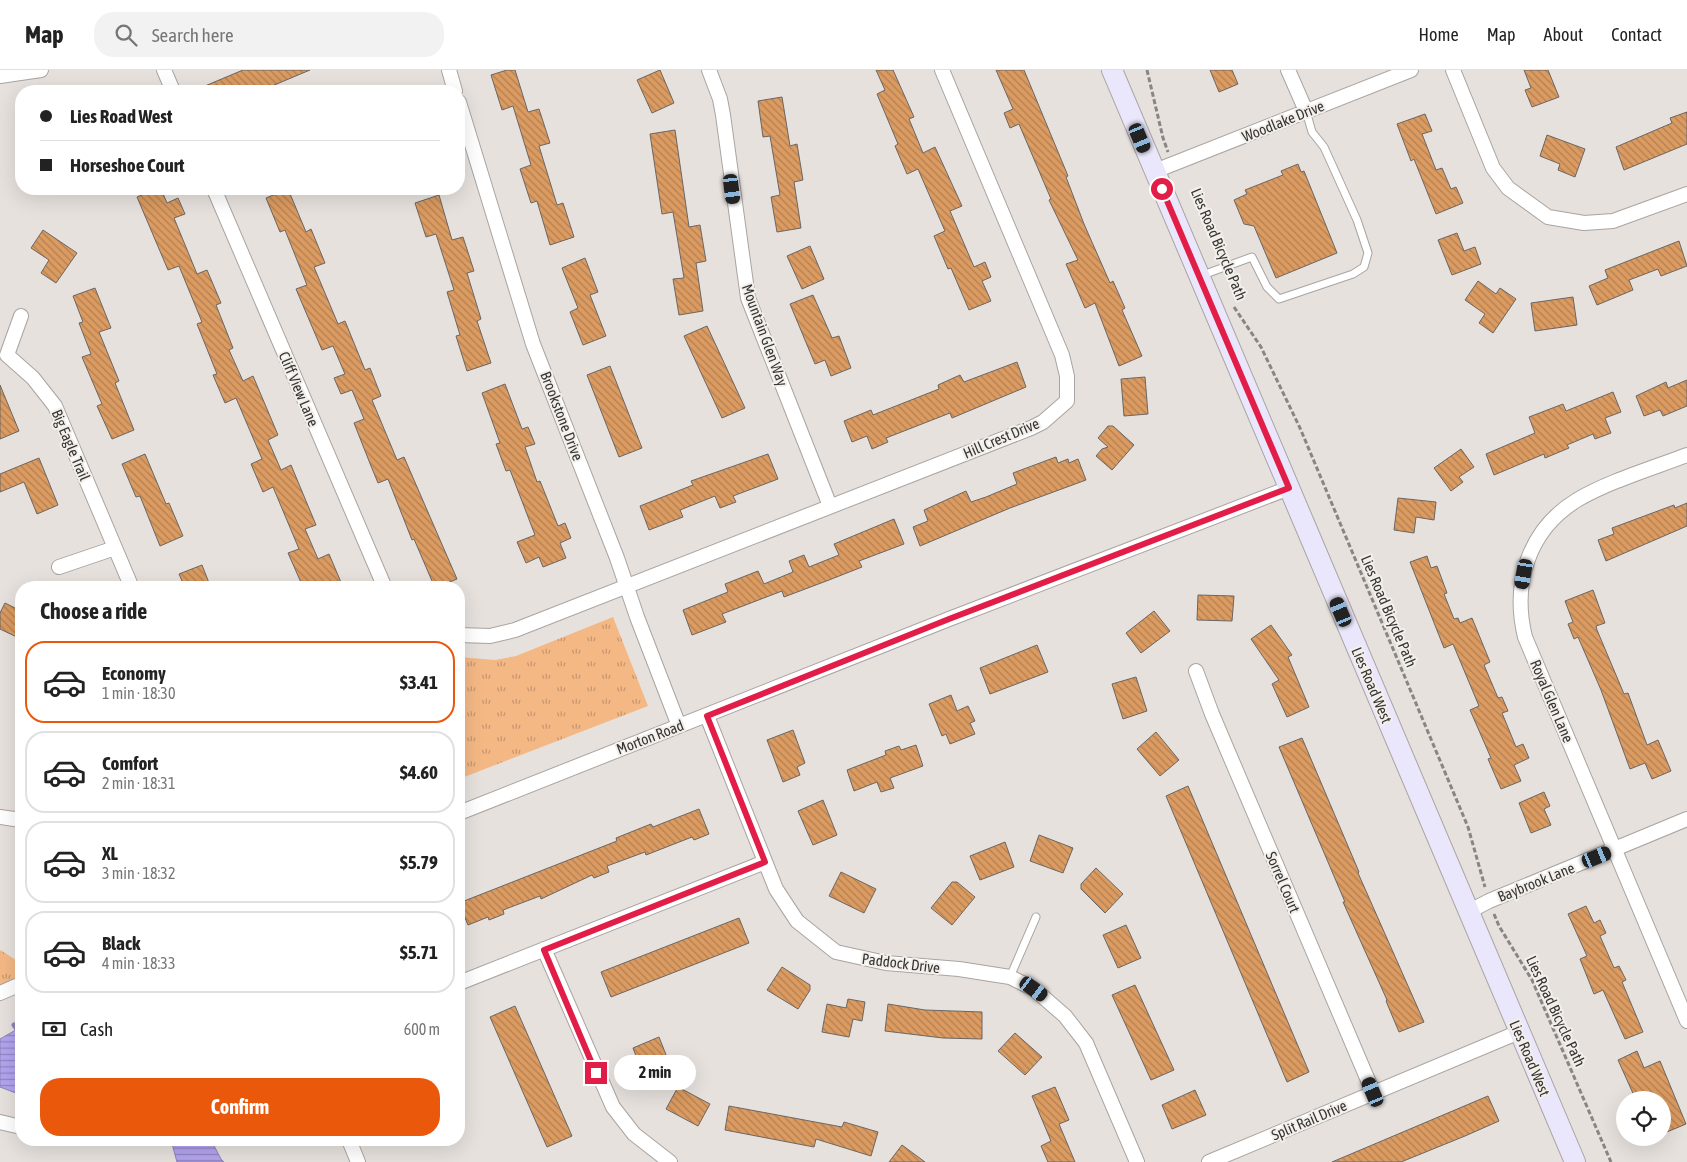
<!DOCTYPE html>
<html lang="en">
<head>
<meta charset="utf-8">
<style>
	:root { --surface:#fff; --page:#f2f2f2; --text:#222; --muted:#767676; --line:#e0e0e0; --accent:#ea580c }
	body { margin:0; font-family:"Asap Condensed",sans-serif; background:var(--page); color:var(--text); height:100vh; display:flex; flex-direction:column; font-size:19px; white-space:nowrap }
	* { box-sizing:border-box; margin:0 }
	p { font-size:16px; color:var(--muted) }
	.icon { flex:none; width:28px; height:28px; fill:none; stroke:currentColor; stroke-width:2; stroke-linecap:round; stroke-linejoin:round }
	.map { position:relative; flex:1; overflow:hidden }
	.side { position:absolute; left:15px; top:511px; width:450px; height:565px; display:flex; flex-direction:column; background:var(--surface); border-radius:20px; box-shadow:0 5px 20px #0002 }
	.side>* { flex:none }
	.guide { position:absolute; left:15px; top:15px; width:450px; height:110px; border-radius:20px; box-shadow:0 5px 20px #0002; display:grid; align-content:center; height:110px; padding:0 25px; background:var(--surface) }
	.buttons { position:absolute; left:1616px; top:1021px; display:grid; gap:10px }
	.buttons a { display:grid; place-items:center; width:55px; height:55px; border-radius:50%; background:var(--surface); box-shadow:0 5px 20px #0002; font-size:25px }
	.end { position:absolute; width:22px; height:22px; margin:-11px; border:6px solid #e11d48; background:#fff; box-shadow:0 0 0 2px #fff }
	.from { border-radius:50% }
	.bubble { position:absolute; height:35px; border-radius:18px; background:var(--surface); box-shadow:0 5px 20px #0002; font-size:16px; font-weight:700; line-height:35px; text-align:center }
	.car { position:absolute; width:15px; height:30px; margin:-15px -8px; border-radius:6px; box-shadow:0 0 4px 1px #0007; background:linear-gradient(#222 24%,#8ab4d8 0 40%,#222 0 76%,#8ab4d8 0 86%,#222 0) }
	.guide b { display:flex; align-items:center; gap:18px; height:48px; font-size:19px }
	.guide b+b { border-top:1px solid var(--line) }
	.guide i { width:12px; height:12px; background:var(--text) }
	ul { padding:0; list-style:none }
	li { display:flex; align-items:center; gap:15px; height:82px; margin:0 10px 8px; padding:0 15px; border:2px solid var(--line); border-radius:20px }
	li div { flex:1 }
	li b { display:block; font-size:19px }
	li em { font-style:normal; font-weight:700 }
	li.active { border-color:var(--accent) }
	li>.icon { width:45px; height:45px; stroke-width:1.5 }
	h2 { padding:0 25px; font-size:22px; line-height:60px }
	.pay { display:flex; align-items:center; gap:12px; height:55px; padding:0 25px; font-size:19px }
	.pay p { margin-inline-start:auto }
	.primary-button { display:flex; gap:10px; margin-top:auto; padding:10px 25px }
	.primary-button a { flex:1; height:58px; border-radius:20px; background:var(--accent); color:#fff; font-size:20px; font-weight:700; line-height:58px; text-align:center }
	header { display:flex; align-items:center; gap:30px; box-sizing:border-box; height:70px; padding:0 25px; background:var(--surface); border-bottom:1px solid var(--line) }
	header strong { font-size:24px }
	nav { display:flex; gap:28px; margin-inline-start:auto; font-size:18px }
	.search { width:350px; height:45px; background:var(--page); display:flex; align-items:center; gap:12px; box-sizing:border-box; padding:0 18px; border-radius:20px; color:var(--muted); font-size:19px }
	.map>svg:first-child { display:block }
	.grass { fill:url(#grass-tufts) }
	.water { fill:url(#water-rules); stroke:#8d83b7 }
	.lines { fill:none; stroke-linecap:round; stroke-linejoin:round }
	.stream { stroke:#8d83b7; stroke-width:5 }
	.building { fill:url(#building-back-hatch); stroke:#6a6663 }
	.lane-casing { stroke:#a9a4a1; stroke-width:9 }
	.street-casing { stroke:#a9a4a1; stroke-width:16 }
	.secondary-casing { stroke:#a9a4a1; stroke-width:22 }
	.path { stroke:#888582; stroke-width:3; stroke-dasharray:5 2.5; stroke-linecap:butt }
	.lane { stroke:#fff; stroke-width:7 }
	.street { stroke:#fff; stroke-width:14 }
	.secondary { stroke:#eae6fb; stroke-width:20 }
	.route { stroke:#e11d48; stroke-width:6 }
	.labels { text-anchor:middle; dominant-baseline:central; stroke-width:4; stroke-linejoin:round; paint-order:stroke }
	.street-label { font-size:15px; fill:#383634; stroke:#f3efeb }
</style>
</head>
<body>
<header>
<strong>Map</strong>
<div class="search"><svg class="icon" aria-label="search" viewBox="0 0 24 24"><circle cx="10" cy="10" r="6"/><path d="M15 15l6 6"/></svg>Search here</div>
<nav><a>Home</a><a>Map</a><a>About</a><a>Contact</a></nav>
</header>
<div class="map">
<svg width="1687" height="1092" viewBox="0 0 1687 1092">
	<defs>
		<pattern id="grass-tufts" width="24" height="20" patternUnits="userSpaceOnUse" patternTransform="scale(1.25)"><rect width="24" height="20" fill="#f4b885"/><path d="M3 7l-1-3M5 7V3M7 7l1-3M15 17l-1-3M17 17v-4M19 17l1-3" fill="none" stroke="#c7966e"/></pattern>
		<pattern id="water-rules" width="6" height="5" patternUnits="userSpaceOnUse" patternTransform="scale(1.25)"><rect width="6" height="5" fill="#b2a4ef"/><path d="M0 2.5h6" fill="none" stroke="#9286c2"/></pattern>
		<pattern id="building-back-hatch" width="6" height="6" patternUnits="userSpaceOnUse" patternTransform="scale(1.25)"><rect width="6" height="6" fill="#db9b61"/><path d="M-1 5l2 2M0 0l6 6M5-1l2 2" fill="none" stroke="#b37f51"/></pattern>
	</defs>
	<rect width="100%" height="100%" fill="#e6e1dd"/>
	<path class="grass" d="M613,547l35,89 -189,73v-122l36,3 21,-4z
		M0,880l21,13v21l-21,9z"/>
	<path class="water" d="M21,957v68l-21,-8v-48z
		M171,1070h40l10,19 3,3h-47z"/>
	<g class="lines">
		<path class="stream" d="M14,955l3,4"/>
	</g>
	<path class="building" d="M243,0h67l-50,21h-67z
		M507,0h8l13,42 11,-3 11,34 -11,3 18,59 6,-2 11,34 -24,8 -13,-44 -6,2 -11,-34 11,-4 -18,-59 -11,4 -11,-35z
		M660,0l14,33 -22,10 -15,-33z
		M876,0h17l21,47 -5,2 14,34 12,-6 27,59 -12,5 24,56 11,-5 6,15 -9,4 9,20 -22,9 -18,-42 -3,1 -14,-33 11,-5 -27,-62 -11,5 -12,-28 3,-2 -21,-50 8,-4z
		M996,0h28l44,106 -2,1 18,47 26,59 3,-2 12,27 -3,2 20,46 -23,10 -24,-63 -10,5 -19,-44 12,-4 -29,-60 2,-1 -32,-75 -9,4 -6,-15 9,-4z
		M1210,0h22l6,14 -19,8z
		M1524,0h24l11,27 -27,10 -7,-17 6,-2z
		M782,27l8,49 7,-2 6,36 -9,2 7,46 -24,4 -6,-35 9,-2 -10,-59 -7,1 -5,-36z
		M1687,42v32l-63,26 -8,-23 56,-24 -2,-5z
		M1425,44l7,17 -10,3 14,36 6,-2 9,21 5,-2 7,16 -27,11 -22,-55 -3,2 -14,-37z
		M675,60l14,97 11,-2 6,36 -10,2 7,48 -24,4 -6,-36 11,-1 -11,-66 -11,2 -12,-80z
		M1547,65l38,14 -10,28 -17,-7 2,-6 -20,-8z
		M1298,94l3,8 3,-1 33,82 -61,25 -22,-52 -10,-2 -10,-24 13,-6 -2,-4 38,-15 -2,-4z
		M156,119h5l6,14 11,-5 7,16 -11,4 23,56 10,-4 14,33 -5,2 17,43 -4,2 14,31 10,-5 25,59 -10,5 13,30 10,-5 25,60 -11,4 13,30 11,-5 14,33h-40l-15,-34 11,-4 -26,-62 -10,5 -12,-28 11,-5 -26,-61 -11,5 -12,-28 4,-1 -20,-50 5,-2 -23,-56 -11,4 -31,-73z
		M288,119l18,43 5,-3 14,34 -11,4 24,57 7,-3 20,49 5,-2 11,28 -9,4 25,60 7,-3 53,122 -22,9 -21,-49 -2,1 -24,-61 -10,4 -7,-17 -17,-43 10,-4 -12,-29 -11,4 -7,-16 11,-4 -12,-28 -11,4 -26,-61 11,-4 -22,-55 -5,2 -14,-34z
		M439,125l13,45 11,-3 11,34 -7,2 14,46 -4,2 14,42 -24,8 -11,-35 4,-1 -13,-43 7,-2 -18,-56 -10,3 -11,-34z
		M43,160l34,23 -21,30 -15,-10 8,-13 -18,-12z
		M1457,163l7,18 11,-4 6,17 -29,11 -14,-35z
		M1679,171l8,25 -26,10 -3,-7 -29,11 4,10 -36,15 -8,-19 19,-8 -3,-8z
		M810,176l14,33 -22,10 -15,-33z
		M585,188l13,34 -8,3 16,41 -23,9 -13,-33 8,-4 -16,-40z
		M1478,211l18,13 4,-6 16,11 -23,34 -14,-10 6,-9 -20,-14z
		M95,218l16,40 -12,4 20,49 -4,2 19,47 -22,9 -15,-33 5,-2 -20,-47 9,-3 -12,-31 4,-1 -10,-26z
		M813,225l19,43 7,-2 12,32 -20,8 -6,-16 -10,4 -25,-60z
		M1573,227l4,28 -42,6 -4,-28z
		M707,256l38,82 -23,10 -38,-82z
		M1017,292l9,25 -74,31 -2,-5 -64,25 2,4 -16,7 -5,-13 -15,6 -8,-21 27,-11 2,5 66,-26 -1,-4 22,-10 4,7z
		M610,296l32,82 -23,9 -32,-82z
		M1145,307l3,37 -24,2 -3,-37z
		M1687,310v26l-24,10 -3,-6 -16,6 -8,-20 30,-14 2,6z
		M505,314l17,45 6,-2 7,17 -10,3 12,35 3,-1 18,45 7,-3 6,15 -11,5 6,15 -23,9 -4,-10 -13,6 -9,-21 18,-7 -25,-65 -4,1 -10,-27 4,-1 -18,-50z
		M0,315l19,46 -19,8z
		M1613,322l8,20 -16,6 6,15 -16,6 -2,-5 -26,11 2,3 -24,10 -1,-4 -50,21 -8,-21 49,-21 -6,-16 34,-13 3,7z
		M1108,356h5l21,19 -22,25 -16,-14 6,-7 6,-2 -10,-9z
		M1461,379l13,18 -15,10 4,5 -12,9 -17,-23z
		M145,384l21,50 3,-1 14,33 -23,10 -20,-50 -4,1 -14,-33z
		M768,384l10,25 -45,17 3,6 -16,6 -5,-12 -35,14 3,7 -34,13 -9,-24 53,-21 -2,-4z
		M1056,387l2,6 10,-4 1,4 9,-4 8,21 -76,28 -90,38 -7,-19 15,-6 -4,-11 42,-19 5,11 15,-5 31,-13 -4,-11z
		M39,388l19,47 -21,9 -13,-32 -24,10v-18z
		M1398,428l38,4 -2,18 -18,-3 -2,16 -20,-3z
		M1687,433v23l-81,35 -8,-21 16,-6 -2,-6 62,-23 1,3z
		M894,449l10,25 -45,17 3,6 -33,13 -45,17 -2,-6 -60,23 4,8 -34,13 -9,-25 45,-18 -3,-8 33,-13 6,13 29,-12 -4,-11 15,-6 5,12 30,-12 -5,-11z
		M1427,486l4,12 6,-2 10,27 -3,1 10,25 4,-1 2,5 12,-5 18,44 -6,3 14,33 4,-1 6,14 -6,2 14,34 7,-3 6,14 -15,7 7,16 -20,8 -13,-30 3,-1 -21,-48 9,-4 -26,-62 -9,4 -34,-86z
		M202,495l9,23h-26l-6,-14z
		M1593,520l12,33 -9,3 1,4 27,64 4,-1 19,52 11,-5 13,31 -19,8 -7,-16 -15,6 -29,-79 -23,-53 -4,2 -6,-15 5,-2 -8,-21z
		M1198,525l36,1 -2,25 -35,-1z
		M5,533l16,8v28l-21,-10v-16z
		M1154,541l16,20 -29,22 -15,-20z
		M1271,555l21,30 -4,2 21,50 -22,10 -15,-33 7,-4 -28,-41z
		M1037,575l11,27 -58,22 -10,-26z
		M1136,607l11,34 -24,8 -11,-35z
		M951,625l6,16 11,-5 7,15 -5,2 5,11 -25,10 -4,-10 -4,2 -13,-32z
		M793,660l12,33 -8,4 3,8 -17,7 -16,-42z
		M1156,662l23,28 -19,16 -23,-27z
		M1302,668l57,134 -1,1 66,149 -25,10 -13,-31 1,-1 -44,-98h2l-66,-155z
		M916,675l7,21 -33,12 4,10 -13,4 -4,-10 -23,9 -7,-21 39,-15 -1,-4 14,-5 2,4z
		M1188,716l121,286 -22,10 -121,-286z
		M1544,722l6,14 -6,3 7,16 -20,8 -12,-30z
		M823,730l14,35 -24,10 -15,-34z
		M699,739l10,25 -15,6 -2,-3 -46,18 -1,-3 -38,14 2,6 -15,6 -2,-3 -51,24 -1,-3 -37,14 1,4 -15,6 -1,-3 -20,8 -9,-22 158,-62 -1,-3 35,-14 2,3z
		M1039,765l34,13 -10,25 -33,-12z
		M1005,772l9,25 -34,13 -10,-24z
		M1096,798l27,26 -18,19 -24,-24v-5z
		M841,802l35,17 -12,24 -35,-17z
		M952,812h5l18,15 -23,28 -21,-17z
		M1586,836l8,17 6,-3 6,13 -6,3 14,32 5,-2 7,14 -4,2 21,50 -18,7 -22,-49 -9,4 -14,-35 7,-3 -19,-42z
		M739,848l10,25 -138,54 -10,-25z
		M1126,855l15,33 -23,10 -15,-33z
		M782,897l28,18v5l-12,19 -31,-19z
		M1135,915l39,85 -23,10 -39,-85z
		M848,929l17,3 -3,19 -9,-2 -4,18 -27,-5 5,-28 19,4z
		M888,934l37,6 57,2v27l-39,-1 -58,-7z
		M515,936l57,130 -25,11 -57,-130z
		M1015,963l27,24 -17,18 -27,-24z
		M659,967l13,33 -22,8 -7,-16 -4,2 -6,-16z
		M1637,981l7,17 16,-7 26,63 -24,10v-34h-26l-18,-40z
		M678,1017l32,17 -12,22 -32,-17z
		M1055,1017l14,33 -10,4 16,38h-27l-7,-16 10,-5 -19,-45z
		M1195,1020l11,25 -34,14 -10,-24z
		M1488,1026l11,25 -34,15 -64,26h-69z
		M729,1036l113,21 2,-5 34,10 -7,24 -55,-17 -2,8 -89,-17z
		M902,1075l23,17h-36z"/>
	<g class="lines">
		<g class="lane-casing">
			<path id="lane" d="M1200,206l52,-19 15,30 12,12 74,-25 11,-7 4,-14 -11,-33 -33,-73 -12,-15 -6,-21
				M1010,907l26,-60"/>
		</g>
		<g class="street-casing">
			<path id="street" d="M164,0l9,21
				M449,0l6,21
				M709,0l11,29 3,16 25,183 82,208
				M1288,0l18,41
				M1453,0l40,98 15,20 40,29 36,6 29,-2 74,-27
				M0,6l41,-6
				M459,32l74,242 84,214 20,59 42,109
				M1155,101l256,-101
				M214,119l171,399
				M21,246l-14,39 26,23 22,28 77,182
				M1687,385c-34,13 -80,27 -110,45 -49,30 -65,84 -52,137l162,384
				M59,497l56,-19
				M459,565l31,1 25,-6 516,-202 12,-6 24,-21v-25l-5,-21 -120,-285
				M1196,601l16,43 161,378
				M707,646l69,173 21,32 39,31 50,11 73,6 51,8 24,12 31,27 21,27 51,119
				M459,743l490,-194 340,-131
				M0,747l21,3
				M1468,842l21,-11 198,-82
				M544,879l69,158 21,27 36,28
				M459,913l306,-121
				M0,923l21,-9
				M0,1052l21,5
				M349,1070l9,22
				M1209,1092l310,-130"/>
		</g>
		<g class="secondary-casing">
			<path id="secondary" d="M1112,0l463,1092"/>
		</g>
		<path class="path" d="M1147,0l16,68 5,14
			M1234,237l27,40 39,81 168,399 17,60
			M1494,844l5,12 33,54 79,182"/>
		<use href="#lane" class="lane"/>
		<use href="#street" class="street"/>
		<use href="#secondary" class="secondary"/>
	</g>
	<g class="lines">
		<path class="route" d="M596,1003l-52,-123 221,-88 -58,-146 242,-97 340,-131 -127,-299"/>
	</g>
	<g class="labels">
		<g class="street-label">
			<text transform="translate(1283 51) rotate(-22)">Woodlake Drive</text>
			<text transform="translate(1219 174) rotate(67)">Lies Road Bicycle Path</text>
			<text transform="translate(765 265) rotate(70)">Mountain Glen Way</text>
			<text transform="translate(299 319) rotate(67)">Cliff View Lane</text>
			<text transform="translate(562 346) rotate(69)">Brookstone Drive</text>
			<text transform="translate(1001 368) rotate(-23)">Hill Crest Drive</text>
			<text transform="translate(71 375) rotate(67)">Big Eagle Trail</text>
			<text transform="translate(1389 541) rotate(67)">Lies Road Bicycle Path</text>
			<text transform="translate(1372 615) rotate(67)">Lies Road West</text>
			<text transform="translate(1552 631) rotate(67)">Royal Glen Lane</text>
			<text transform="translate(650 667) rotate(-21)">Morton Road</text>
			<text transform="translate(1283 812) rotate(67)">Sorrel Court</text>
			<text transform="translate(1536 812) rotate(-22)">Baybrook Lane</text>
			<text transform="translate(901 893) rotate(7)">Paddock Drive</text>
			<text transform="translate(1556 941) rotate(65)">Lies Road Bicycle Path</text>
			<text transform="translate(1530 988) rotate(67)">Lies Road West</text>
			<text transform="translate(1309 1050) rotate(-23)">Split Rail Drive</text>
		</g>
	</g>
</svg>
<div class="buttons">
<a><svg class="icon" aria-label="locate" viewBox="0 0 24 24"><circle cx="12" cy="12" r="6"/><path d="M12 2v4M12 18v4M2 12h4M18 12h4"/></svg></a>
</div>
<i class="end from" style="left:1162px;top:119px"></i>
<i class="end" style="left:596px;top:1003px"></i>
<div class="bubble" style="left:614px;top:985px;width:82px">2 min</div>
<i class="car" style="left:1140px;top:68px;rotate:157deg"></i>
<i class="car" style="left:732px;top:119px;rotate:173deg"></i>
<i class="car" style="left:1524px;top:504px;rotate:190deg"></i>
<i class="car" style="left:1341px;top:542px;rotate:337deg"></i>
<i class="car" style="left:1597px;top:787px;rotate:68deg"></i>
<i class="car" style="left:1034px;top:919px;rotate:126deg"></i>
<i class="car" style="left:1373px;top:1022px;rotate:337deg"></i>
<div class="guide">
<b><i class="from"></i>Lies Road West</b>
<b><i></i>Horseshoe Court</b>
</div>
<section class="side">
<h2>Choose a ride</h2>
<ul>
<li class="active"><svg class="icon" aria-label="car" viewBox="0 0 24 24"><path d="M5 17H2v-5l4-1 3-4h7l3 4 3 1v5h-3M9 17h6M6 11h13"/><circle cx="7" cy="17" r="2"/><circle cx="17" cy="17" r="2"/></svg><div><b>Economy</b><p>1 min · 18:30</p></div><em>$3.41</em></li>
<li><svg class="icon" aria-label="car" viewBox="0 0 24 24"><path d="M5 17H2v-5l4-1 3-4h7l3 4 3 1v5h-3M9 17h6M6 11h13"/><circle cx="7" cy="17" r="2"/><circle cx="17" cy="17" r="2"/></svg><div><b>Comfort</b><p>2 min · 18:31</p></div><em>$4.60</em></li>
<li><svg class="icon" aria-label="car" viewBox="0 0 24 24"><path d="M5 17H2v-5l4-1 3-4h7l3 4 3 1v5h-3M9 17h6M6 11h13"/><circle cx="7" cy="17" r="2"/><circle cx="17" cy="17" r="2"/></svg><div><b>XL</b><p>3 min · 18:32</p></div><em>$5.79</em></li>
<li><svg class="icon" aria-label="car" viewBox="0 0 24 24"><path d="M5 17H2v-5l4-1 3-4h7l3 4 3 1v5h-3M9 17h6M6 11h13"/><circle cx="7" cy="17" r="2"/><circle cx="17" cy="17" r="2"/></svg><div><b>Black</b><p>4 min · 18:33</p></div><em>$5.71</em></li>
</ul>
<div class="pay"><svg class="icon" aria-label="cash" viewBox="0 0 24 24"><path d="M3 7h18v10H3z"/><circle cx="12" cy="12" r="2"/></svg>Cash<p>600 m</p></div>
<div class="primary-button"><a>Confirm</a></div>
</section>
</div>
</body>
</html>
